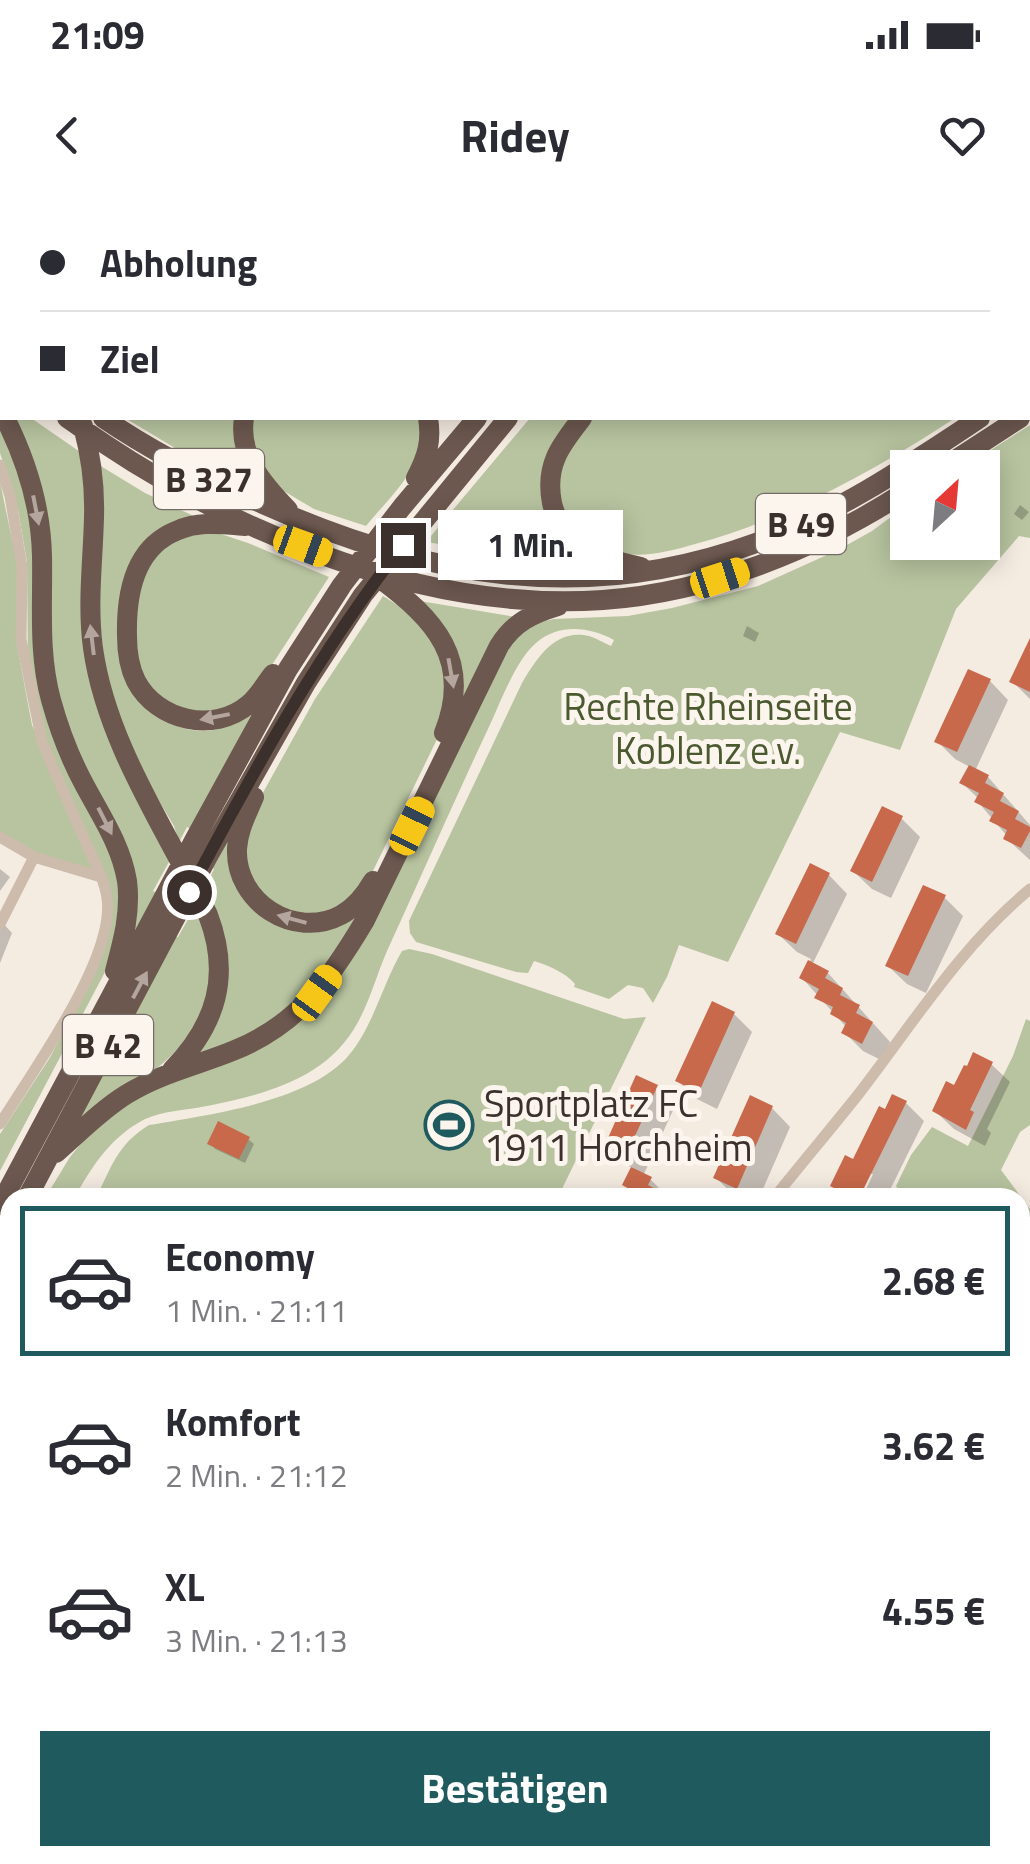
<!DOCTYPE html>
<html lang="de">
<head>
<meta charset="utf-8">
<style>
	:root { --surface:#fff; --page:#f2f2f3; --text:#2b2b33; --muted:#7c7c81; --line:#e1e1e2; --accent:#1f5a5e }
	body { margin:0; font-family:"Titillium Web",sans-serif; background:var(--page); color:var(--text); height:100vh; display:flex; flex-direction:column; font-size:38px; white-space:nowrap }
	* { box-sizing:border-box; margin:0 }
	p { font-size:32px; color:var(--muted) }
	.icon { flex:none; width:55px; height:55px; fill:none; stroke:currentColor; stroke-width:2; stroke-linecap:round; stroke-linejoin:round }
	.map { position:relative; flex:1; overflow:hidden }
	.panel { position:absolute; left:0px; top:988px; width:1030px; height:678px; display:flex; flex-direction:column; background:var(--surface); border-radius:30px 30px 0 0; box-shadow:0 5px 25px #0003 }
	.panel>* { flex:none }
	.hud { position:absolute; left:0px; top:0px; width:1030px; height:220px; box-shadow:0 5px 25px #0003; display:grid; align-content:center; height:220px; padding:0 40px; background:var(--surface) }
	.needle { width:65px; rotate:26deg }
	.tools { position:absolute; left:890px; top:250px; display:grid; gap:20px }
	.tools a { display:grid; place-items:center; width:110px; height:110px; border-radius:0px; background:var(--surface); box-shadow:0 5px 25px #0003; font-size:50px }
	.end { position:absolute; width:45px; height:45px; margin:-22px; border:12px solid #3b302b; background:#fff; box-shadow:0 0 0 5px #fff }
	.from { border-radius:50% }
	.bubble { position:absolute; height:70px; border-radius:0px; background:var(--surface); box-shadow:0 5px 25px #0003; font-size:32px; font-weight:700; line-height:70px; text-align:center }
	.car { position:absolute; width:30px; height:60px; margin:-30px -15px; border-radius:12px; box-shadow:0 0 8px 2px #0007; background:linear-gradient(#f5c518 24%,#345 0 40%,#f5c518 0 76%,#345 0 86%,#f5c518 0) }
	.hud b { display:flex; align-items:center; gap:35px; height:95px; font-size:38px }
	.hud b+b { border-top:2px solid var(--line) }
	.hud i { width:25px; height:25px; background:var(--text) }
	ul { padding:18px 0 0; list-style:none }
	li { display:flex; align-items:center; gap:30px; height:150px; margin:0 20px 15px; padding:0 20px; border:5px solid transparent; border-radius:0px }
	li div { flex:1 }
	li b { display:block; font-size:38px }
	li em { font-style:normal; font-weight:700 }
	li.active { border-color:var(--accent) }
	li>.icon { width:90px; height:90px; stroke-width:1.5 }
	.action { display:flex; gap:20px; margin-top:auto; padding:20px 40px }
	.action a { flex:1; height:115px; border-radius:0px; background:var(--accent); color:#fff; font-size:40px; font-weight:700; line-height:115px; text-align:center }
	.status { display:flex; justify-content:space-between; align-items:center; height:70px; padding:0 50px; background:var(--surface); direction:ltr }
	.status svg { height:28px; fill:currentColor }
	header { display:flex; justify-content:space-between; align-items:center; height:130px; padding:0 40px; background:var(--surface); font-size:45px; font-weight:700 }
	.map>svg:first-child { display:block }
	.green { fill:#b8c4a0 }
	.shadow { fill:#0003 }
	.building { fill:#c8694b }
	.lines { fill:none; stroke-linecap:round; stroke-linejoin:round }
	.minor { stroke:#cdbbac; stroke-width:11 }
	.tertiary { stroke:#cdbbac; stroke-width:15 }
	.trunk { stroke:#6c584f; stroke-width:20 }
	.oneway { fill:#b4a69e }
	.route { stroke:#3b302b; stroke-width:12 }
	.labels { text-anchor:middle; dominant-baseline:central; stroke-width:10; stroke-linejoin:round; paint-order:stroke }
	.shield { fill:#fbf5ee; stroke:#756b66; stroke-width:2.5 }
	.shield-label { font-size:35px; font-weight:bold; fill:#3b302b }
	.park-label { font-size:38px; fill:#4a5a2e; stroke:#fbf5ee }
	.poi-label { font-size:38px; fill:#3b302b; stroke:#fbf5ee; text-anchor:start }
</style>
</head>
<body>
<div class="status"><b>21:09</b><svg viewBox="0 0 49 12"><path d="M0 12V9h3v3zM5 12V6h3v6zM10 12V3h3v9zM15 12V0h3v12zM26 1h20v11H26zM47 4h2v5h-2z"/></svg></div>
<header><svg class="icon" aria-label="back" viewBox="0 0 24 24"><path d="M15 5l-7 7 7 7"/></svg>Ridey<svg class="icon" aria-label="heart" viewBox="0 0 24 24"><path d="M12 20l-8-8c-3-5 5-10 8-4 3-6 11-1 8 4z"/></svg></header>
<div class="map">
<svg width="1030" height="1664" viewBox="0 0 1030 1664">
	<rect width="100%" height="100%" fill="#f4ebe1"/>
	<path class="green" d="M13,218h18l55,38 -3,157 87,247 -17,31 4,2 -27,53 4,-25 -48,-151 -25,-59z
		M125,218h112l27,78 -69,-36z
		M250,218h170c12,43 -29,77 -54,108l-52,-17 -32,-19 -28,-33z
		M530,218h41l-29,60 47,82 -66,-3 -97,-15z
		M588,218h367c-76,50 -171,103 -260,126 -24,7 -50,14 -75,9 -17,-3 -34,-15 -49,-23l-14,-37 7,-37z
		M0,225l25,66 8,51v87l63,190 20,48 3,37 -8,50 -6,18 -105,199v-37l49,-75 34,-63 28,-83 -66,-174 -17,-74 -1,-103 -9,-52 -18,-57z
		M1030,225v113l-11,-2 -63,73 -56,141 -60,-18 -112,230 -49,-17 -12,32 -14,26 -10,-15 -15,-3 -19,14 -35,-12 1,-3c-9,-11 -27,-19 -41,-23l-6,12 -12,-1 -100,-30 -6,-9 -1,-12 113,-238c15,-25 33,-55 67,-47 7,2 15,7 22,10l3,-6c-24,-13 -55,-17 -78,3 -21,18 -36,61 -48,86 -35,74 -67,148 -101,222 -10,23 -17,49 -29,71 -32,60 -100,74 -162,86 -19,3 -41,4 -58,15 -29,17 -47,45 -63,74l-30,1 25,-41 13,-16 55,-46 167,-80 205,-375 22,-16 22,-5 74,-3 44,-8 86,-22 80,-36 34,-19 35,-26 1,37h74v-74l-18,-1z
		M99,265l46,28 53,25 -58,31 -12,136c16,28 55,53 90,44 16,-4 28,-17 40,-27l-67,127 -4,-2 -8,15 -5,-16 -32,-53 -16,-34 -20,-67 -8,-63z
		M0,282l18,86 -2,72 16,85 61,145 -62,-19 -31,-19z
		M218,333l30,10 81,34 -74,114 -37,22 -47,-5 -29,-31 -7,-30 1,-48 14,-38 29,-24z
		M383,396l21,13 16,17 14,20 13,31 -6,54 -71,146 -19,24 -40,15 -24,-3 -27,-19 -17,-36 7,-42 65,-117z
		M420,401l96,16 -53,88z
		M232,629l-3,30 57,68 80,-25 -43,74 -58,53 -71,30 24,-45 -14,-124 10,-21 -2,-2z
		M195,707c3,9 9,19 11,29 25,102 -62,142 -132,189l101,-188h3z
		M409,749l23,5 192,65 22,-2 -88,180 -462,1c16,-32 21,-53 53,-73 58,-10 161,-23 200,-70 24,-28 34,-72 53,-104z
		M1026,819l4,2v104l-10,7 -19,38 29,39v149l-10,18v-178l-117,-1 -7,-11 15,-31 21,-28 36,19 45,-90z
		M1020,1625l10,6v33h-462l4,-9h448z
		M133,1655h135l-5,9h-124l-9,-4z"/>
	<path class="shadow" d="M460,0h24v2h-25z
		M519,0h62v2h-62z
		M783,0h31l6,2h-33z
		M1020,305l9,7 -7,8 -8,-6z
		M747,426l12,7 -4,9 -12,-6z
		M1030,444v55l-18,-18z
		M990,481l18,19 -33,71 13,6 42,48v35l-24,-22 1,-2 -29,-34 1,-3 -17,-16 8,-16 -15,-8 -18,-18z
		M883,609l19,10 18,18 -29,61 -19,-9 -19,-18z
		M0,669l10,8 -10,14z
		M829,675l18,19 -35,71 16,8 62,69 -9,18 -18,-9 -19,-19 3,-4 -45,-50 9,-19 -14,-7 -19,-18z
		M944,697l19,19 -37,77 -19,-9 -19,-18z
		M0,720l12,13 -12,30z
		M734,814l18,18 -35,77 -20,-10 -19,-18z
		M991,864l19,18 -23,47 4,4 -6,13 -31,-17 -19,-18 20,-23z
		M657,887l18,19 -32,70 7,3 19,19h-32l-12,-13 8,-17 -7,-3 -19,-19z
		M906,903l18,18 -38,77h-24l11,-24h-5l-12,24h-11l-12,-13 21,-23 32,-50z
		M772,908l18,19 -31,71h-22l-21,-20z
		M248,939l6,5 -9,19 -30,-14 -5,-6z
		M0,1208l10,6v94l-10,-5z
		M1020,1238l10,5v17l-10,20z
		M1020,1305l10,5v53l-10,20z
		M3,1407l7,4v51l-10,-6v-43z
		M307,1655h37l-6,9h-36z
		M369,1655h25l-3,9h-24z
		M446,1655h26l-1,4 -4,-1 -1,6h-22z
		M513,1655h26l-4,9h-27z"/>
	<path class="building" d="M1030,438v54l-21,-10z
		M968,469l23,10 -34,73 -23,-10z
		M969,565l20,10 -4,8 19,10 -4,8 19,10 -4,8 15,8v4l-9,17 -18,-9 4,-9 -18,-9 5,-9 -20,-10 5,-9 -20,-10z
		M882,606l21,10 -31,66 -22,-11z
		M810,663l20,10 -34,71 -21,-10z
		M923,685l23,10 -38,81 -23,-10z
		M808,760l21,11 -4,7 18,10 -3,7 20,10 -4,8 17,9 -11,22 -21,-11 5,-10 -16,-9 3,-7 -19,-9 5,-9 -20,-11z
		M712,801l23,11 -36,80 -24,-11z
		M973,852l20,10 -23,48 4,2 -8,18 -34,-19 14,-30 8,4 10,-20 3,1z
		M636,875l22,10 -32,71 -22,-9z
		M892,894l15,7 -43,87 19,10h-30l-23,-12 15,-31 8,4 26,-53 6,3z
		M750,895l23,11 -36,83 -24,-11z
		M218,921l32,16 -11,22 -32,-15z
		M631,967l21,10 -4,8 24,13h-26l-24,-13z"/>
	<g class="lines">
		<path class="minor" d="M1028,74l2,3
			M0,265l10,31 12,71 -1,72 21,103c14,33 29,66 43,99 8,18 19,37 22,57 9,60 -76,175 -107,226
			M0,637l34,20 67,20
			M0,724l34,-67
			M774,998c27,-34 56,-68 83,-102 55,-71 103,-149 173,-207
			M1021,1406l9,-18
			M19,1664l1,-9
			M341,1664l5,-9
			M486,1664l3,-9"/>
		<path class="tertiary" d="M857,0l5,2
			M968,2l4,-2"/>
		<path class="trunk" d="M649,2l2,-2
			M680,2l2,-2
			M703,2l1,-2
			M0,80l2,4
			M0,139l2,2
			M0,166l2,2
			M1028,186l2,-2
			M5,218c21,42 36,90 37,138 1,49 -4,96 9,144 8,29 19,58 33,84 17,32 37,61 43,97 4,31 -4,60 -12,90
			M67,218c150,108 348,195 536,182 109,-8 214,-51 305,-110
			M103,218c50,34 105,62 160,86 163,73 321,102 493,39 81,-29 153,-78 224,-125
			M244,218c-6,38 19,66 44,92
			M582,218c-9,12 -20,25 -26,39 -6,14 -7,31 -4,46 10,43 50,56 89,64
			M83,226c8,30 12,60 11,91 -1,44 -7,87 -1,131 13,95 73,181 115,267 23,60 9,109 -36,155
			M943,268l77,-50
			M416,278c11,-21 16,-37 12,-60
			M245,326c-24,-2 -47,-5 -69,5 -42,17 -50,64 -49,105 0,15 2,31 9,45 21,40 78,53 113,23 10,-8 16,-20 24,-30
			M379,378c56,41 94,82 65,155
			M254,597c-7,17 -16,33 -17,52 -2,53 57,91 104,66 15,-8 24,-20 32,-34
			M56,953c23,-20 45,-43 71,-59 34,-21 72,-29 108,-44 64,-26 95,-71 129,-128l135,-276c15,-24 33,-32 59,-40
			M27,998l180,-340 99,-175 57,-88 145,-177
			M0,1005l196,-368 92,-168 54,-84 60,-78 75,-89
			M0,1047l10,-18"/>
	</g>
	<defs><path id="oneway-solid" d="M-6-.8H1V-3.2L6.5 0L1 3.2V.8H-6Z" transform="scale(2.5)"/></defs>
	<g class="oneway">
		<use href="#oneway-solid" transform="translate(36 310) rotate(79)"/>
		<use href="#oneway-solid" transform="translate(92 440) rotate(-97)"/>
		<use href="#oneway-solid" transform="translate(451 473) rotate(80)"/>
		<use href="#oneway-solid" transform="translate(215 517) rotate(169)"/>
		<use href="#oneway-solid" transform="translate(105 621) rotate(63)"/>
		<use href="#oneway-solid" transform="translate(292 719) rotate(-165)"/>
		<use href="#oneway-solid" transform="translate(140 785) rotate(-62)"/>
	</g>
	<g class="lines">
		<path class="route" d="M189,692c64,-120 129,-239 214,-347"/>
	</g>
	<defs>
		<g id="stadium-ring" transform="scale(2.5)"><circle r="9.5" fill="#fbf5ee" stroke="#1f5a5e" stroke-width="1.5"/><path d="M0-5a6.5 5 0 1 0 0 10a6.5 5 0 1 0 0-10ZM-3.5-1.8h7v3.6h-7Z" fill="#1f5a5e"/></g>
	</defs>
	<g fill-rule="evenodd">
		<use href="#stadium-ring" x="449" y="925"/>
	</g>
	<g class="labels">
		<g class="shield">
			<rect x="154" y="249" width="110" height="60" rx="8"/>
			<rect x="756" y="294" width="90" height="60" rx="8"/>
			<rect x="63" y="815" width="90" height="60" rx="8"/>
		</g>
		<g class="shield-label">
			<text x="209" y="279">B 327</text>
			<text x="801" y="324">B 49</text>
			<text x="108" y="845">B 42</text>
		</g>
		<g class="park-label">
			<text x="708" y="506">Rechte Rheinseite<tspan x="708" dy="44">Koblenz e.v.</tspan></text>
		</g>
		<g class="poi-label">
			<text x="484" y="903">Sportplatz FC<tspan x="484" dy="44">1911 Horchheim</tspan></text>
		</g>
	</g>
</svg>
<div class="tools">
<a><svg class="needle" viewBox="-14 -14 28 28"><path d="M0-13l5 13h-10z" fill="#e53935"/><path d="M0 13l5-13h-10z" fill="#7c7c81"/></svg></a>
</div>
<i class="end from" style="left:189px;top:692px"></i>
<i class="end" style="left:403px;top:345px"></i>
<div class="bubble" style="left:438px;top:310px;width:185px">1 Min.</div>
<i class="car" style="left:303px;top:346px;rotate:110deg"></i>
<i class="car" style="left:720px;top:378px;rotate:72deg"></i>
<i class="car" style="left:412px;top:626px;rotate:26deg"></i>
<i class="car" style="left:317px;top:793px;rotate:36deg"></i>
<div class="hud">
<b><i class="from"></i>Abholung</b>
<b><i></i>Ziel</b>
</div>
<section class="panel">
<ul>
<li class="active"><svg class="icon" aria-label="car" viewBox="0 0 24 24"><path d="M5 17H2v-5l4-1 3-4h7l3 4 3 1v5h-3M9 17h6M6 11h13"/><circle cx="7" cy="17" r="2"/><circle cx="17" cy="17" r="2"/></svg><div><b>Economy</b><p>1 Min. · 21:11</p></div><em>2.68 €</em></li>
<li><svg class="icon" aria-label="car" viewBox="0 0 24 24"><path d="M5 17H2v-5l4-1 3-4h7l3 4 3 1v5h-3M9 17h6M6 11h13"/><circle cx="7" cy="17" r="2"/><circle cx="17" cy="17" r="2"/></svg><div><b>Komfort</b><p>2 Min. · 21:12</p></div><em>3.62 €</em></li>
<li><svg class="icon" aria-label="car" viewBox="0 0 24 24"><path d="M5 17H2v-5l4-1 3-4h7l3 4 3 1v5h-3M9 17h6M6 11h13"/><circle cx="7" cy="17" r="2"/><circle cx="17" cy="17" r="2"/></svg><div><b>XL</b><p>3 Min. · 21:13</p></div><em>4.55 €</em></li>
</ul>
<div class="action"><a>Bestätigen</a></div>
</section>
</div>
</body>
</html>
